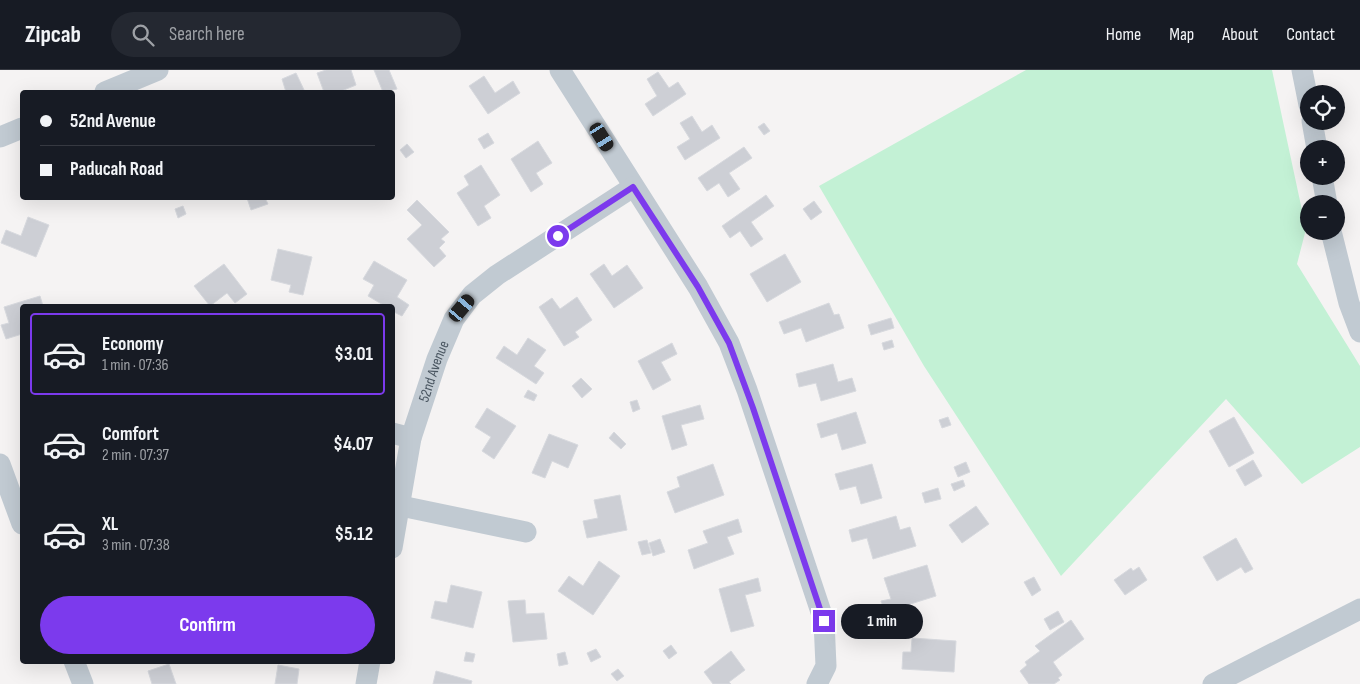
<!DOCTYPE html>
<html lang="en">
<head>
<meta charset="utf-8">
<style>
	:root { --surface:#171b24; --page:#242831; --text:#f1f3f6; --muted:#9ea1a6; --line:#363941; --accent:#7c3aed }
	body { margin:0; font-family:"Sofia Sans Condensed",sans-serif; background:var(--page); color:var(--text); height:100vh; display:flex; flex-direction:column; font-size:19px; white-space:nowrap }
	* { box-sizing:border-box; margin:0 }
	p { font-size:16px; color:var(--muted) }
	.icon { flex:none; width:28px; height:28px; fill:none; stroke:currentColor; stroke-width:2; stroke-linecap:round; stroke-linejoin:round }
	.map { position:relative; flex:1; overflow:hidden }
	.sheet { position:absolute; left:20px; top:234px; width:375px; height:360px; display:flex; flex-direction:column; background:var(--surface); border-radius:5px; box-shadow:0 5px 20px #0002 }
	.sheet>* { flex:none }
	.banner { position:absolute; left:20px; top:20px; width:375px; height:110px; border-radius:5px; box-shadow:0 5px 20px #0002; display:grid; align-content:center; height:110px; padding:0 20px; background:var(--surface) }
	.tools { position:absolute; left:1300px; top:15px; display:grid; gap:10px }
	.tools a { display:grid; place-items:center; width:45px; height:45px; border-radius:50%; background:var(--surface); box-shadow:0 5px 20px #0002; font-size:25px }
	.end { position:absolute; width:22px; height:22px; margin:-11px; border:6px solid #7c3aed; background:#fff; box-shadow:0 0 0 2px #fff }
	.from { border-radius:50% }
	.bubble { position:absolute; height:35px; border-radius:18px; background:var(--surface); box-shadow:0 5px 20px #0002; font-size:16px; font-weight:700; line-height:35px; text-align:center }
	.car { position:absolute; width:15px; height:30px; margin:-15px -8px; border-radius:6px; box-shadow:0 0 4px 1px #0007; background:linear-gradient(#222 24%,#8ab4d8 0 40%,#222 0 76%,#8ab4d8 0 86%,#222 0) }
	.banner b { display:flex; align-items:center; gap:18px; height:48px; font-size:19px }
	.banner b+b { border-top:1px solid var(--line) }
	.banner i { width:12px; height:12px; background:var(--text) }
	ul { padding:9px 0 0; list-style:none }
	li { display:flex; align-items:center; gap:15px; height:82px; margin:0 10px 8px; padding:0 10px; border:2px solid transparent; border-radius:5px }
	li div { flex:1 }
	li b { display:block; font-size:19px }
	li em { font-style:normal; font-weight:700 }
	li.current { border-color:var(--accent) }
	li>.icon { width:45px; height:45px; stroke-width:1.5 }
	.primary-button { display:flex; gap:10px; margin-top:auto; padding:10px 20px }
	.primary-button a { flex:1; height:58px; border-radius:30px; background:var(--accent); color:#fff; font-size:20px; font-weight:700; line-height:58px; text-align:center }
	header { display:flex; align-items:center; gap:30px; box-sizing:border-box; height:70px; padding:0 25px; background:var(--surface); border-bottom:1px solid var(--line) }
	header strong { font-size:24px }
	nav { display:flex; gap:28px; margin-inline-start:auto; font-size:18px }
	.search { width:350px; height:45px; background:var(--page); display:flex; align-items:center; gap:12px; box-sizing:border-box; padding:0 18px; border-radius:28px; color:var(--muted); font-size:19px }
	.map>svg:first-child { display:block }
	.green { fill:#c3f1d5 }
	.building { fill:#cdcfd5; stroke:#d7d9de }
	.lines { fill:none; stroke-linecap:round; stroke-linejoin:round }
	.minor { stroke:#c1cad2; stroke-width:21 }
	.route { stroke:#7c3aed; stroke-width:6 }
	.labels { text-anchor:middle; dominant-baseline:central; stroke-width:4.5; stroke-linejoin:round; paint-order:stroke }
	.street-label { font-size:15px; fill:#4a5661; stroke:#fff }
</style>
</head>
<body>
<header>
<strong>Zipcab</strong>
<div class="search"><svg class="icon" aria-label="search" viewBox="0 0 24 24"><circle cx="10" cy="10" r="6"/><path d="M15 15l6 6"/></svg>Search here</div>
<nav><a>Home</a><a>Map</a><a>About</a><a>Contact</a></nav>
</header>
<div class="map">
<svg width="1360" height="614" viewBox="0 0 1360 614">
	<rect width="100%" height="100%" fill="#f5f3f3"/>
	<path class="green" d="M1026,0h246l34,159 -9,35 63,102v81l-58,37 -76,-85 -165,177 -137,-210 -105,-180z"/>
	<path class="building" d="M326,0h25l5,15 -17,7h-15l-7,-19z
		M374,0h15l8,19 -14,3z
		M658,2l11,16 9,-6 8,12 -33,22 -8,-12 12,-8 -10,-17z
		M296,3l9,19h-19l-4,-13z
		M484,6l11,17 18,-12 7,12 -32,21 -19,-28z
		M692,46l10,16 10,-7 8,13 -35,22 -8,-13 13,-8 -10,-16z
		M764,53l6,8 -6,4 -6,-8z
		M488,63l6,10 -10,6 -6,-10z
		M538,71l14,22 -16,10 7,11 -12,8 -20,-33z
		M407,74l7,8 -8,6 -6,-8z
		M744,77l8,11 -23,15 11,16 -12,8 -9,-14 -12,8 -9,-13z
		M481,95l19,30 -16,11 7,12 -13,8 -21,-33 12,-8 -5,-9z
		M766,125l8,11 -23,16 12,17 -12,8 -11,-16 -10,7 -8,-12z
		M247,128h18l3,6 -17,6z
		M417,130l32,32 -8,7 4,3 -6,6 7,8 -12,11 -27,-28 15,-14 -15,-15z
		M814,131l8,11 -11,8 -8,-11z
		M183,136l3,8 -8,4 -3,-9z
		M28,147l21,8 -13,32 -35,-14 5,-13 15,6z
		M278,179l34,8 -9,38 -14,-3 2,-7 -20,-5z
		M785,184l16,28 -34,20 -17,-28z
		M374,191l33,19 -10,17 12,8 -7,11 -10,-5v-5h-7l-17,-10 6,-11 -11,-6z
		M224,194l23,30 -12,9 -8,-10 -17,13 -16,-20z
		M604,194l8,12 15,-11 16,23 -29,20 -24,-34z
		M40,226l3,10h-21v28l-16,5 -5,-14 8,-2 -5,-16z
		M577,227l15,23 -17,12 4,5 -15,9 -25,-39 13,-9 8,11z
		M829,233l5,12 5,-1 5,14 -38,14 -5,-14 -17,6 -5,-12z
		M891,248l3,10 -23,7 -3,-10z
		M528,268l18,12 -12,16 10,7 -8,11 -40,-26 8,-12 13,9z
		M892,270l2,7 -10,3 -2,-7z
		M672,273l5,11 -16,8 10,18 -18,10 -15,-29z
		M833,294l5,18 14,-4 4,13 -35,10 -5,-18 -17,4 -3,-13z
		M581,308l11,11 -10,9 -10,-12z
		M528,320l9,5 -3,6 -10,-4z
		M637,330l3,9 -7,3 -3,-10z
		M700,335l4,14 -23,6 6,20 -15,5 -10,-34z
		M487,338l29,18 -22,33 -12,-8 9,-14 -16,-10z
		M856,342l10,31 -24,7 -5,-17 -16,5 -4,-14z
		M948,347l3,8 -9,3 -3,-8z
		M1234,347l20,36 -25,14 -20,-36z
		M614,362l12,12 -5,5 -12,-11z
		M549,364l29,11 -10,23 -16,-7 -7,17 -13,-5z
		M1253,390l9,16 -17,10 -9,-16z
		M966,392l4,10 -12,5 -4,-10z
		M713,394l11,31 -49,18 -8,-21 13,-5 -3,-10z
		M872,394l10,34 -21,6 -5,-18 -16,4 -5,-16z
		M963,410l2,6 -11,5 -3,-7z
		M938,418l3,11 -16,4 -3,-10z
		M620,425l7,35 -40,8 -4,-17 15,-3 -4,-18z
		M976,436l13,18 -27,19 -13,-18z
		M896,446l4,14 10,-3 6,19 -43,13 -6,-21 -15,4 -3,-12z
		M738,449l4,13 -15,5 7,17 -40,15 -6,-19 20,-7 -5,-12z
		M1236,468l17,31 -8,4 -4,-6 -24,14 -14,-24z
		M660,469l5,13 -12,4 -4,-13z
		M647,470l4,13 -9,2 -4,-13z
		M599,491l21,15 -27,39 -35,-24 11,-15 14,10z
		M927,495l9,31 -51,16 -4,-11 10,-2 -7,-21z
		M1139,497l8,13 -22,15 -11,-15 17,-12 2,3z
		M1034,507l7,13 -9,6 -8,-14z
		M758,508l3,13 -16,4 9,31 -23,6 -12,-43z
		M451,515l31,7 -9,36 -42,-10 4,-17 12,2z
		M525,530l1,14 18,-1 3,26 -34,3 -5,-41z
		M1058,541l6,11 -14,8 -6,-11z
		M1071,550l13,19 -31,23 9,13 -4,3 2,2 -6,4h-25l-9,-13 7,-6 -2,-3 15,-11 -5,-5z
		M912,568l44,3 -2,31 -52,-3 1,-17h8z
		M671,575l6,8 -8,6 -6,-8z
		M596,579l5,8 -10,5 -4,-9z
		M731,581l14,19 -16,12 2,2h-18l-9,-12z
		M466,582l9,2 -2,8 -9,-1z
		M565,582l3,12 -9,2 -2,-12z
		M169,594l7,20h-24l-4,-13z
		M278,595l21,4 -2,15h-22z
		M618,599l6,7 -7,5 -6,-7z
		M436,601l36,10 -1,3h-38z"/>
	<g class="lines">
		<g class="minor">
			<path d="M560,0l138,217 31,56 18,47 77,231 2,45 -9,18"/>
			<path d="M1302,0l7,35"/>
			<path d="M105,22l53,-22"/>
			<path d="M1312,51l5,28"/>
			<path d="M0,67l22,-9"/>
			<path d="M1322,106l5,28"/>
			<path d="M1331,161l18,72 11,29"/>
			<path d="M392,363l19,5"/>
			<path d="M0,394l22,60"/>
			<path d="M401,436l125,26"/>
			<path id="s1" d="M392,478l19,-110 26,-79 17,-40 18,-24 25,-20 136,-88"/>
			<path d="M74,591l9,23"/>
			<path d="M366,614l4,-23"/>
			<path d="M1213,614l147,-75"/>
		</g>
	</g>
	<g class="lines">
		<path class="route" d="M558,166l75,-49 65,100 31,56 24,65 71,213"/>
	</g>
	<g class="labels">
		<g class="street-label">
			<text stroke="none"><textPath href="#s1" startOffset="182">52nd Avenue</textPath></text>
		</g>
	</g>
</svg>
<div class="tools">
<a><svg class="icon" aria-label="locate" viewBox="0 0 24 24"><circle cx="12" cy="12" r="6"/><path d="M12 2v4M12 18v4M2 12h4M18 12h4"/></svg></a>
<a>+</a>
<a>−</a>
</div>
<i class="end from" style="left:558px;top:166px"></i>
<i class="end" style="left:824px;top:551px"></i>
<div class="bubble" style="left:841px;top:534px;width:82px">1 min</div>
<i class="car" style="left:602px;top:67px;rotate:148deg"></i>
<i class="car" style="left:462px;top:238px;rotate:40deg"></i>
<div class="banner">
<b><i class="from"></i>52nd Avenue</b>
<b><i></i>Paducah Road</b>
</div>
<section class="sheet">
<ul>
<li class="current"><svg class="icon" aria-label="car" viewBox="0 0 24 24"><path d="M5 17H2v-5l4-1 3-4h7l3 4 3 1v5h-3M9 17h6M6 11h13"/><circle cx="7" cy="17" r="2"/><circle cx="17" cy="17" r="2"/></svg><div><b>Economy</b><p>1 min · 07:36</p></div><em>$3.01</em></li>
<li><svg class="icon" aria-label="car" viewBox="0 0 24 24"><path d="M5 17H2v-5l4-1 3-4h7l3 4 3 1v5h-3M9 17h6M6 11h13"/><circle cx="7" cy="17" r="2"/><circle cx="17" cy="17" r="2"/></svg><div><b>Comfort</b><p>2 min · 07:37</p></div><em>$4.07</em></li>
<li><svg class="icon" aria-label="car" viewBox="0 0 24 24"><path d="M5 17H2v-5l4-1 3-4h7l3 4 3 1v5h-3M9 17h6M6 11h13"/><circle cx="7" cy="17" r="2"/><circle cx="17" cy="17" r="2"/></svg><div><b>XL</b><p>3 min · 07:38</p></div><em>$5.12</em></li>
</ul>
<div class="primary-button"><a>Confirm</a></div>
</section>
</div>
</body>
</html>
